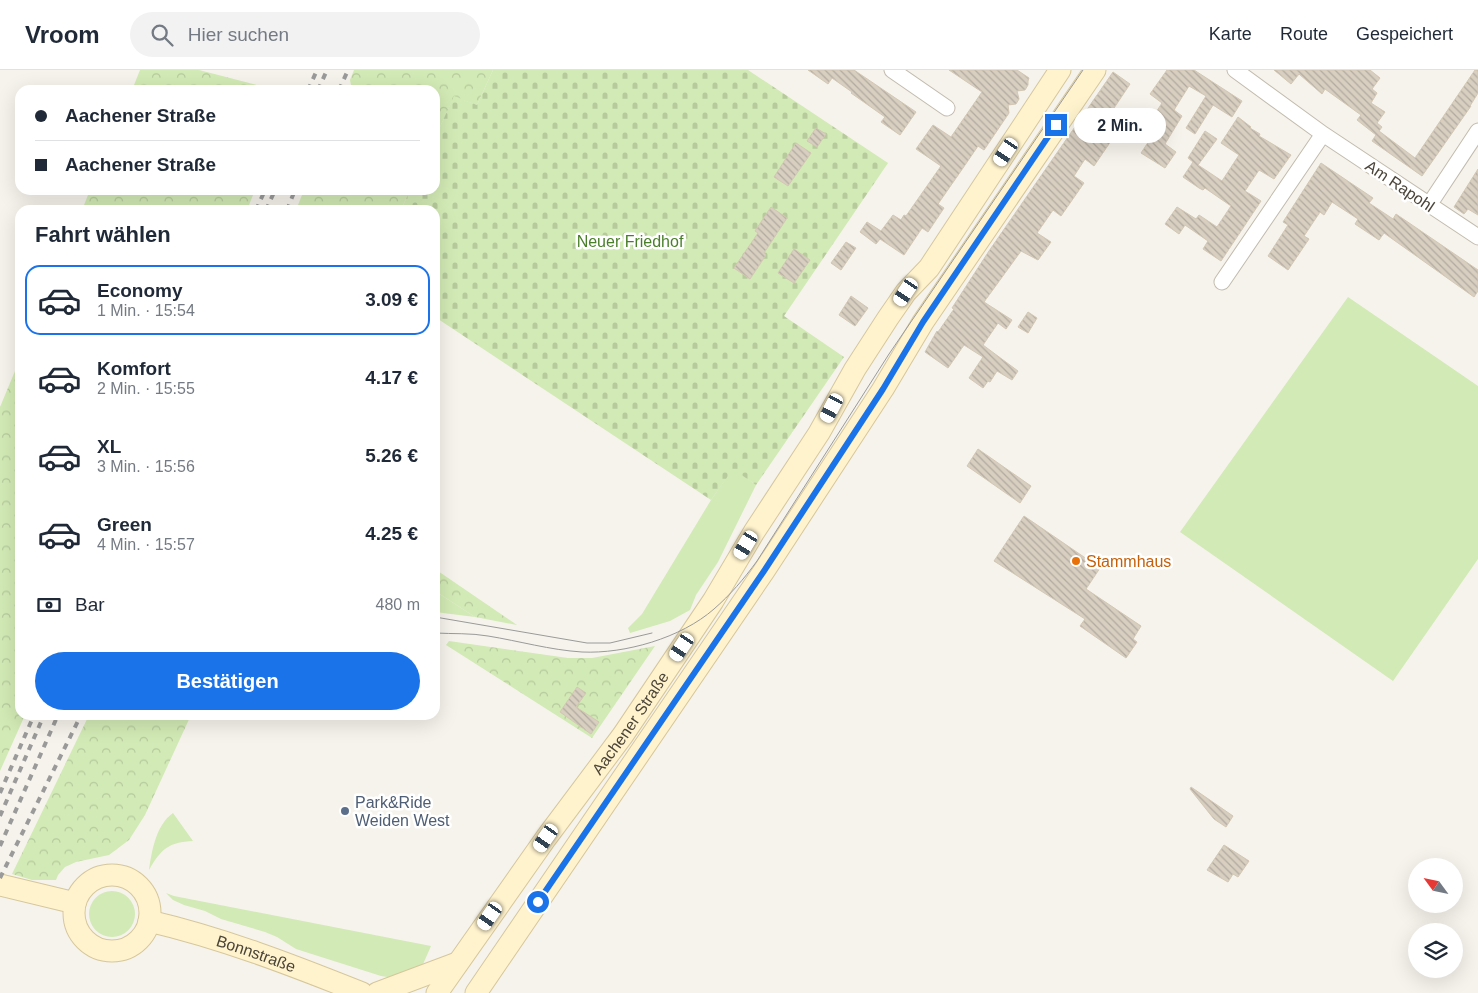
<!DOCTYPE html>
<html lang="de">
<head>
<meta charset="utf-8">
<style>
	:root { --surface:#fff; --page:#f2f2f3; --text:#1f2937; --muted:#747a83; --line:#e0e1e3; --accent:#1a73e8 }
	body { margin:0; font-family:Arial,sans-serif; background:var(--page); color:var(--text); height:100vh; display:flex; flex-direction:column; font-size:19px; white-space:nowrap }
	* { box-sizing:border-box; margin:0 }
	p { font-size:16px; color:var(--muted) }
	.icon { flex:none; width:28px; height:28px; fill:none; stroke:currentColor; stroke-width:2; stroke-linecap:round; stroke-linejoin:round }
	.map { position:relative; flex:1; overflow:hidden }
	.details { position:absolute; left:15px; top:135px; width:425px; height:515px; display:flex; flex-direction:column; background:var(--surface); border-radius:15px; box-shadow:0 5px 20px #0002 }
	.details>* { flex:none }
	.top-card { position:absolute; left:15px; top:15px; width:425px; height:110px; border-radius:15px; box-shadow:0 5px 20px #0002; display:grid; align-content:center; height:110px; padding:0 20px; background:var(--surface) }
	.needle { width:32px; rotate:303deg }
	.fabs { position:absolute; left:1408px; top:788px; display:grid; gap:10px }
	.fabs a { display:grid; place-items:center; width:55px; height:55px; border-radius:50%; background:var(--surface); box-shadow:0 5px 20px #0002; font-size:25px }
	.end { position:absolute; width:22px; height:22px; margin:-11px; border:6px solid #1a73e8; background:#fff; box-shadow:0 0 0 2px #fff }
	.from { border-radius:50% }
	.bubble { position:absolute; height:35px; border-radius:18px; background:var(--surface); box-shadow:0 5px 20px #0002; font-size:16px; font-weight:600; line-height:35px; text-align:center }
	.car { position:absolute; width:15px; height:30px; margin:-15px -8px; border-radius:6px; box-shadow:0 0 4px 1px #0007; background:linear-gradient(#fff 24%,#345 0 40%,#fff 0 76%,#345 0 86%,#fff 0) }
	.top-card b { display:flex; align-items:center; gap:18px; height:48px; font-size:19px }
	.top-card b+b { border-top:1px solid var(--line) }
	.top-card i { width:12px; height:12px; background:var(--text) }
	ul { padding:0; list-style:none }
	li { display:flex; align-items:center; gap:15px; height:70px; margin:0 10px 8px; padding:0 10px; border:2px solid transparent; border-radius:15px }
	li div { flex:1 }
	li b { display:block; font-size:19px }
	li em { font-style:normal; font-weight:600 }
	li.active { border-color:var(--accent) }
	li>.icon { width:45px; height:45px; stroke-width:1.5 }
	h2 { padding:0 20px; font-size:22px; line-height:60px }
	.pay { display:flex; align-items:center; gap:12px; height:55px; padding:0 20px; font-size:19px }
	.pay p { margin-inline-start:auto }
	.action { display:flex; gap:10px; margin-top:auto; padding:10px 20px }
	.action a { flex:1; height:58px; border-radius:30px; background:var(--accent); color:#fff; font-size:20px; font-weight:600; line-height:58px; text-align:center }
	header { display:flex; align-items:center; gap:30px; box-sizing:border-box; height:70px; padding:0 25px; background:var(--surface); border-bottom:1px solid var(--line) }
	header strong { font-size:24px }
	nav { display:flex; gap:28px; margin-inline-start:auto; font-size:18px }
	.search { width:350px; height:45px; background:var(--page); display:flex; align-items:center; gap:12px; box-sizing:border-box; padding:0 18px; border-radius:28px; color:var(--muted); font-size:19px }
	.map>svg:first-child { display:block }
	.green { fill:#d2eab5 }
	.forest { fill:url(#forest-crowns) }
	.cemetery { fill:url(#cemetery-stones) }
	.building { fill:url(#building-back-hatch); stroke:#d3c7b4 }
	.lines { fill:none; stroke-linecap:round; stroke-linejoin:round }
	.minor-casing { stroke:#c2bbae; stroke-width:17 }
	.secondary-casing { stroke:#d6c79b; stroke-width:23 }
	.minor { stroke:#fff; stroke-width:15 }
	.secondary { stroke:#fff3cd; stroke-width:21 }
	.tram { stroke:#9a9a9a; stroke-width:1 }
	.rail { stroke:#9a9a9a; stroke-width:4; stroke-dasharray:6 6; stroke-linecap:butt }
	.route { stroke:#1a73e8; stroke-width:6 }
	.food-dot { fill:#e8710a; stroke:#fff; stroke-width:2 }
	.service-dot { fill:#5c6f8a; stroke:#fff; stroke-width:2 }
	.labels { text-anchor:middle; dominant-baseline:central; stroke-width:5; stroke-linejoin:round; paint-order:stroke }
	.street-label { font-size:16px; fill:#4b4439; stroke:#fff }
	.park-label { font-size:16px; fill:#4a7f2a; stroke:#fff }
	.food-label { font-size:16px; fill:#c56008; stroke:#fff; text-anchor:start }
	.service-label { font-size:16px; fill:#4e5e75; stroke:#fff; text-anchor:start }
</style>
</head>
<body>
<header>
<strong>Vroom</strong>
<div class="search"><svg class="icon" aria-label="search" viewBox="0 0 24 24"><circle cx="10" cy="10" r="6"/><path d="M15 15l6 6"/></svg>Hier suchen</div>
<nav><a>Karte</a><a>Route</a><a>Gespeichert</a></nav>
</header>
<div class="map">
<svg width="1478" height="923" viewBox="0 0 1478 923">
	<defs>
		<pattern id="forest-crowns" width="20" height="18" patternUnits="userSpaceOnUse" patternTransform="scale(1.25)"><rect width="20" height="18" fill="#d2eab5"/><path d="M2 6a3 3 0 1 1 6 0M12 15a3 3 0 1 1 6 0" fill="none" stroke="#b6ca9c"/></pattern>
		<pattern id="cemetery-stones" width="16" height="16" patternUnits="userSpaceOnUse" patternTransform="scale(1.25)"><rect width="16" height="16" fill="#d2eab5"/><path d="M2 7V4a2 2 0 0 1 4 0v3zM10 15v-3a2 2 0 0 1 4 0v3z" fill="#b6ca9c"/></pattern>
		<pattern id="building-back-hatch" width="6" height="6" patternUnits="userSpaceOnUse" patternTransform="scale(1.25)"><rect width="6" height="6" fill="#d8cfc1"/><path d="M-1 5l2 2M0 0l6 6M5-1l2 2" fill="none" stroke="#b1aa9e"/></pattern>
	</defs>
	<rect width="100%" height="100%" fill="#f6f3ec"/>
	<path class="green" d="M1348,227l130,89v173l-85,122 -213,-149z
		M733,398l23,17 -38,77 -22,33 -6,15 -20,11 -40,12 -2,-5 14,-14 69,-114z
		M435,521l40,26 -40,-5z
		M173,743l20,28c-24,1 -32,8 -44,29 3,-20 7,-45 24,-57z
		M89 844a23 23 0 1 1 46 0a23 23 0 1 1-46 0Z
		M166,823l8,3 257,50 -11,25 -26,7 -13,-2 -85,-27 -19,-12 -12,-5 -44,-13 -16,-8 -21,-6 -11,-5z"/>
	<path class="forest" d="M140,0h59l77,20h-144z
		M354,0h139l-16,35 -23,-8 -19,41v-48h-83l-2,-10z
		M90,120h165l-8,20h-165z
		M304,120h106l-9,20h-105z
		M20,289v356h5l-25,56v-364z
		M435,499l82,56 -42,-8 -40,-26z
		M449,571l119,17h24l63,-12 -63,92 -146,-93z
		M89,645h102l-46,100 -16,25 -20,15 -33,7 -11,5 -7,8 -2,5h-24l-20,-6z"/>
	<path class="cemetery" d="M493,0h255l140,93 -104,153 60,41 -88,128 -23,-16 -22,31 -276,-183v-107h-34l9,-20h25v-52l19,-42 23,9z"/>
	<path class="building" d="M808,0h46l62,42 -16,23 -19,-13 4,-5 -34,-24 1,-1 -20,-14 -4,6z
		M949,0h68l12,8 -1,3v4l-3,5 -8,1 2,8 -3,5 -8,1 1,8 -25,37 -6,-4 -15,22 -25,36 6,4 -16,24 -6,-4 -18,27 -24,-16 -4,5 -16,-12 7,-10 14,9 12,-16 8,5 3,-5 2,1 35,-50 -25,-17 17,-24 18,12 31,-45z
		M1167,0h27l48,31 -10,16 -19,-12 -18,29 -9,-6 20,-32 -17,-10 -15,24 8,6 -17,28 11,8 -11,16 -24,-15 18,-27 -8,-6 11,-17 -12,-9z
		M1274,0h96l10,8 -8,11 5,4 -6,10 14,9 -8,11 5,4 -3,4 36,27 60,-88h3v23l-8,13h1l-49,70 -50,-35 4,-6 -19,-15 4,-5 -36,-26 -3,5 -23,-20 -8,10z
		M1113,2l17,12 -16,24 5,4 -15,21 9,5 -19,28 -9,-7 -11,17 10,7 -23,33 -8,-6 -16,23 14,9 -13,18 -17,-9 -37,51 28,18 -6,9 -8,-6 -15,22 35,26 -6,9 -15,-9 -7,11 -2,-1 -5,7 -14,-10 14,-21 -19,-12 -16,23 -23,-16 12,-21 1,1 16,-23 -2,-1 37,-57z
		M1238,47l13,10 -1,1 10,6 -1,2 32,19 -17,24 -15,-9 -14,21 16,10 -40,60 -18,-12 5,-8 -23,-16 -6,9 -14,-10 12,-17 19,12 3,-4 18,12 14,-21 -26,-18 -2,2 -4,-2 -16,-11 10,-15 -5,-4 17,-27 12,8 -19,26 24,16 17,-26 -18,-12z
		M816,58l10,6 -9,13 -10,-6z
		M796,73l15,10 -23,33 -14,-9z
		M1321,93l52,35 -4,5 24,16 3,-5 82,56v21l-4,6 -90,-64 -5,7 -24,-16 3,-5 -26,-17 -8,13 -4,-3 -16,24 5,3 -21,31 -20,-14 20,-31 -5,-3z
		M1478,99v46l-10,-6 -4,5 -10,-7z
		M771,137l16,11 -23,35 2,2 -16,24 -16,-11 24,-35 -3,-2z
		M846,172l10,6 -15,22 -10,-7z
		M794,179l16,11 -16,23 -16,-10z
		M851,226l17,12 -13,18 -16,-11z
		M1028,242l9,6 -9,15 -10,-6z
		M978,379l53,37 -11,17 -53,-37z
		M1024,446l76,52 -14,21 55,37 -8,13 4,3 -11,16 -46,-32 5,-7 -91,-58z
		M577,617l9,6 -10,14 23,15 -8,12 -31,-22z
		M1191,717l42,29 -7,11 -12,-8 -24,-30z
		M1224,775l25,16 -11,16 -5,-3 -5,8 -21,-12z"/>
	<g class="lines">
		<g class="minor-casing">
			<path id="minor" d="M892,0l55,38
				M1235,0l88,64 155,103
				M1429,135l49,-74
				M1222,212l101,-148"/>
		</g>
		<g class="secondary-casing">
			<g id="secondary">
				<circle cx="112" cy="843" r="38"/>
				<path d="M0,815l75,18"/>
				<path id="s1" d="M149,851c73,17 143,44 213,72"/>
				<path d="M377,923l80,-30"/>
				<path id="s2" d="M437,923l109,-155 77,-103 90,-134 41,-69 65,-99 36,-64 33,-51 18,-26 23,-24 131,-198"/>
				<path d="M476,923l288,-422 119,-182 40,-67 172,-252"/>
			</g>
		</g>
		<use href="#minor" class="minor"/>
		<use href="#secondary" class="secondary"/>
		<path class="tram" d="M435,547l152,26h23l42,-10
			M435,563c18,1 36,0 53,3 31,5 62,14 94,16 43,2 99,-14 132,-43 16,-14 30,-30 43,-48l132,-207 194,-284"/>
		<path class="rail" d="M308,20l9,-20
			M318,20l9,-20
			M339,20l9,-20
			M256,140l9,-20
			M266,140l9,-20
			M287,140l8,-20
			M0,723l34,-78
			M0,746l44,-101
			M0,776l58,-131
			M0,808l81,-163"/>
	</g>
	<g class="lines">
		<path class="route" d="M538,832l226,-331 119,-182 40,-67 133,-197"/>
	</g>
	<circle class="food-dot" cx="1076" cy="491" r="5"/>
	<circle class="service-dot" cx="345" cy="741" r="5"/>
	<g class="labels">
		<g class="street-label">
			<text transform="translate(1400 116) rotate(34)">Am Rapohl</text>
			<text stroke="none"><textPath href="#s2" startOffset="332">Aachener Straße</textPath></text>
			<text stroke="none"><textPath href="#s1" startOffset="112">Bonnstraße</textPath></text>
		</g>
		<g class="park-label">
			<text x="630" y="171">Neuer Friedhof</text>
		</g>
		<g class="food-label">
			<text x="1086" y="491">Stammhaus</text>
		</g>
		<g class="service-label">
			<text x="355" y="732">Park&amp;Ride<tspan x="355" dy="18">Weiden West</tspan></text>
		</g>
	</g>
</svg>
<div class="fabs">
<a><svg class="needle" viewBox="-14 -14 28 28"><path d="M0-13l5 13h-10z" fill="#e53935"/><path d="M0 13l5-13h-10z" fill="#747a83"/></svg></a>
<a><svg class="icon" aria-label="layers" viewBox="0 0 24 24"><path d="M12 4l9 5-9 5-9-5zM3 14l9 5 9-5"/></svg></a>
</div>
<i class="end from" style="left:538px;top:832px"></i>
<i class="end" style="left:1056px;top:55px"></i>
<div class="bubble" style="left:1074px;top:38px;width:92px">2 Min.</div>
<i class="car" style="left:1006px;top:82px;rotate:214deg"></i>
<i class="car" style="left:906px;top:222px;rotate:214deg"></i>
<i class="car" style="left:832px;top:338px;rotate:208deg"></i>
<i class="car" style="left:746px;top:475px;rotate:211deg"></i>
<i class="car" style="left:682px;top:577px;rotate:214deg"></i>
<i class="car" style="left:546px;top:768px;rotate:215deg"></i>
<i class="car" style="left:490px;top:846px;rotate:215deg"></i>
<div class="top-card">
<b><i class="from"></i>Aachener Straße</b>
<b><i></i>Aachener Straße</b>
</div>
<section class="details">
<h2>Fahrt wählen</h2>
<ul>
<li class="active"><svg class="icon" aria-label="car" viewBox="0 0 24 24"><path d="M5 17H2v-5l4-1 3-4h7l3 4 3 1v5h-3M9 17h6M6 11h13"/><circle cx="7" cy="17" r="2"/><circle cx="17" cy="17" r="2"/></svg><div><b>Economy</b><p>1 Min. · 15:54</p></div><em>3.09 €</em></li>
<li><svg class="icon" aria-label="car" viewBox="0 0 24 24"><path d="M5 17H2v-5l4-1 3-4h7l3 4 3 1v5h-3M9 17h6M6 11h13"/><circle cx="7" cy="17" r="2"/><circle cx="17" cy="17" r="2"/></svg><div><b>Komfort</b><p>2 Min. · 15:55</p></div><em>4.17 €</em></li>
<li><svg class="icon" aria-label="car" viewBox="0 0 24 24"><path d="M5 17H2v-5l4-1 3-4h7l3 4 3 1v5h-3M9 17h6M6 11h13"/><circle cx="7" cy="17" r="2"/><circle cx="17" cy="17" r="2"/></svg><div><b>XL</b><p>3 Min. · 15:56</p></div><em>5.26 €</em></li>
<li><svg class="icon" aria-label="car" viewBox="0 0 24 24"><path d="M5 17H2v-5l4-1 3-4h7l3 4 3 1v5h-3M9 17h6M6 11h13"/><circle cx="7" cy="17" r="2"/><circle cx="17" cy="17" r="2"/></svg><div><b>Green</b><p>4 Min. · 15:57</p></div><em>4.25 €</em></li>
</ul>
<div class="pay"><svg class="icon" aria-label="cash" viewBox="0 0 24 24"><path d="M3 7h18v10H3z"/><circle cx="12" cy="12" r="2"/></svg>Bar<p>480 m</p></div>
<div class="action"><a>Bestätigen</a></div>
</section>
</div>
</body>
</html>
